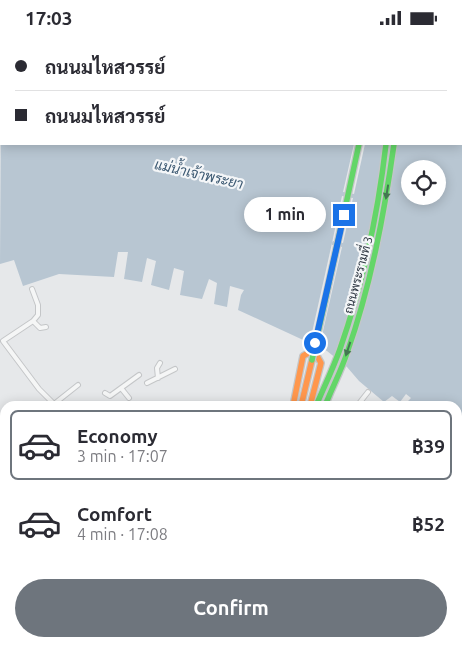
<!DOCTYPE html>
<html lang="en">
<head>
<meta charset="utf-8">
<style>
	:root { --surface:#fff; --page:#f2f2f3; --text:#2b2b33; --muted:#7c7c81; --line:#e1e1e2; --accent:#6e757d }
	body { margin:0; font-family:Ubuntu,Sarabun,sans-serif; background:var(--page); color:var(--text); height:100vh; display:flex; flex-direction:column; font-size:19px; white-space:nowrap }
	* { box-sizing:border-box; margin:0 }
	p { font-size:16px; color:var(--muted) }
	.icon { flex:none; width:28px; height:28px; fill:none; stroke:currentColor; stroke-width:2; stroke-linecap:round; stroke-linejoin:round }
	.map { position:relative; flex:1; overflow:hidden }
	.panel { position:absolute; left:0px; top:366px; width:462px; height:246px; display:flex; flex-direction:column; background:var(--surface); border-radius:15px 15px 0 0; box-shadow:0 2px 12px #0003 }
	.panel>* { flex:none }
	.guide { position:absolute; left:0px; top:0px; width:462px; height:110px; box-shadow:0 2px 12px #0003; display:grid; align-content:center; height:110px; padding:0 15px; background:var(--surface) }
	.buttons { position:absolute; left:401px; top:125px; display:grid; gap:10px }
	.buttons a { display:grid; place-items:center; width:45px; height:45px; border-radius:50%; background:var(--surface); box-shadow:0 2px 12px #0003; font-size:25px }
	.end { position:absolute; width:22px; height:22px; margin:-11px; border:6px solid #1a73e8; background:#fff; box-shadow:0 0 0 2px #fff }
	.from { border-radius:50% }
	.bubble { position:absolute; height:35px; border-radius:18px; background:var(--surface); box-shadow:0 2px 12px #0003; font-size:16px; font-weight:700; line-height:35px; text-align:center }
	.guide b { display:flex; align-items:center; gap:18px; height:48px; font-size:19px }
	.guide b+b { border-top:1px solid var(--line) }
	.guide i { width:12px; height:12px; background:var(--text) }
	ul { padding:9px 0 0; list-style:none }
	li { display:flex; align-items:center; gap:15px; height:70px; margin:0 10px 8px; padding:0 5px; border:2px solid transparent; border-radius:8px }
	li div { flex:1 }
	li b { display:block; font-size:19px }
	li em { font-style:normal; font-weight:700 }
	li.active { border-color:var(--accent) }
	li>.icon { width:45px; height:45px; stroke-width:1.5 }
	.primary-button { display:flex; gap:10px; margin-top:auto; padding:10px 15px }
	.primary-button a { flex:1; height:58px; border-radius:30px; background:var(--accent); color:#fff; font-size:20px; font-weight:700; line-height:58px; text-align:center }
	.status { display:flex; justify-content:space-between; align-items:center; height:35px; padding:0 25px; background:var(--surface); direction:ltr }
	.status svg { height:14px; fill:currentColor }
	.map>svg:first-child { display:block }
	.green { fill:#d7ddd7 }
	.water { fill:#b8c6d2; fill-rule:evenodd }
	.pier { fill:#e6e8ea }
	.lines { fill:none; stroke-linecap:round; stroke-linejoin:round }
	.canal { stroke:#b8c6d2; stroke-width:4.5 }
	.street-casing { stroke:#c4c6c8; stroke-width:6 }
	.fast-casing { stroke:#c4c6c8; stroke-width:8 }
	.slow-casing { stroke:#c4c6c8; stroke-width:8 }
	.jam-casing { stroke:#c4c6c8; stroke-width:8 }
	.street { stroke:#f5f6f6; stroke-width:4 }
	.fast { stroke:#63d668; stroke-width:5.5 }
	.slow { stroke:#ff974d; stroke-width:5.5 }
	.jam { stroke:#b3261e; stroke-width:5.5 }
	.fast-bridge-casing { stroke:#c4c6c8; stroke-width:8; stroke-linecap:butt }
	.slow-bridge-casing { stroke:#c4c6c8; stroke-width:8; stroke-linecap:butt }
	.fast-bridge { stroke:#63d668; stroke-width:5.5 }
	.slow-bridge { stroke:#ff974d; stroke-width:5.5 }
	.oneway { fill:#437751 }
	.route { stroke:#1a73e8; stroke-width:6 }
	.labels { text-anchor:middle; dominant-baseline:central; stroke-width:4.5; stroke-linejoin:round; paint-order:stroke }
	.street-label { font-size:12px; fill:#2e3742; stroke:#f4f6f8 }
	.water-label { font-size:14px; font-style:italic; fill:#3c5972; stroke:#f4f6f8 }
</style>
</head>
<body>
<div class="status"><b>17:03</b><svg viewBox="0 0 49 12"><path d="M0 12V9h3v3zM5 12V6h3v6zM10 12V3h3v9zM15 12V0h3v12zM26 1h20v11H26zM47 4h2v5h-2z"/></svg></div>
<div class="map">
<svg width="462" height="612" viewBox="0 0 462 612">
	<rect width="100%" height="100%" fill="#e6e8ea"/>
	<path class="green" d="M0,411l5,3v41l-5,-4z"/>
	<path class="water" d="M1,61v48h460l1,-7v317l-2,-2 -2,2v-48h-53l-1,-1 7,-7 -5,-4 -6,8 -8,-6 -8,6 -25,-21 -12,-14 -20,-16 -89,-41 3,-15 3,-5 -14,-4 -3,21 -13,-3 3,-21 -8,-4 -7,20 -22,-4 4,-24 -10,-3 -5,22 -18,-5 5,-24 -9,-3 -5,24 -18,-3 4,-27h-10l-4,25 -55,-3 -36,12 -9,-26 -14,4zM410,134h28v27h-28z"/>
	<path class="pier" d="M354,109h11l-11,50 -11,-2z
		M342,161l11,2 -10,45 -10,-2 -1,2z
		M332,208v2l10,2 -23,102 -10,-3z"/>
	<g class="lines">
		<path class="canal" d="M146,0l1,1
			M279,1v-1
			M3,561l2,1
			M99,608l9,4"/>
		<g class="street-casing">
			<path id="street" d="M32,254l6,16v10l-5,6 -30,20 36,48 17,17
				M33,286l7,7 6,-1
				M158,343l-1,-10 3,-5
				M147,348l28,-14
				M121,353l8,10
				M105,358l5,3 29,-21
				M54,369l24,-19
				M357,371l11,-14
				M458,511l4,-1
				M0,541l5,2
				M458,572l4,-1
				M317,608l4,4
				M330,608l4,4
				M451,608l1,4
				M383,612l2,-4"/>
		</g>
		<g class="fast-casing">
			<path id="fast" d="M338,206l21,-97
				M316,371c8,-19 17,-37 24,-57 23,-66 38,-135 46,-205
				M325,371c7,-18 16,-35 22,-53 24,-68 37,-138 47,-209
				M217,608l9,4
				M323,608l4,4
				M207,612l2,-4"/>
		</g>
		<g class="slow-casing">
			<path id="slow" d="M383,0v1
				M374,1l1,-1
				M293,371l10,-50 7,-4 6,2 5,9 -11,43
				M301,371l11,-46
				M0,498l5,3
				M108,608l1,4
				M195,612l2,-4"/>
		</g>
		<g class="jam-casing">
			<path id="jam" d="M402,0v1
				M180,608l1,4
				M190,612l3,-4"/>
		</g>
		<use href="#street" class="street"/>
		<use href="#fast" class="fast"/>
		<use href="#slow" class="slow"/>
		<use href="#jam" class="jam"/>
		<g class="fast-bridge-casing">
			<path id="fast-bridge" d="M394,0v1
				M312,325l26,-119"/>
		</g>
		<g class="slow-bridge-casing">
			<path id="slow-bridge" d="M201,612l3,-4"/>
		</g>
		<use href="#fast-bridge" class="fast-bridge"/>
		<use href="#slow-bridge" class="slow-bridge"/>
	</g>
	<defs><path id="oneway-solid" d="M-6-.8H1V-3.2L6.5 0L1 3.2V.8H-6Z" transform="scale(1.25)"/></defs>
	<g class="oneway">
		<use href="#oneway-solid" transform="translate(387 157) rotate(99)"/>
		<use href="#oneway-solid" transform="translate(348 314) rotate(108)"/>
	</g>
	<g class="lines">
		<path class="route" d="M315,308l29,-128"/>
	</g>
	<g class="labels">
		<g class="street-label">
			<text transform="translate(358 240) rotate(-75)">ถนนพระรามที่ 3</text>
		</g>
		<g class="water-label">
			<text transform="translate(199 139) rotate(13)">แม่น้ำเจ้าพระยา</text>
		</g>
	</g>
</svg>
<div class="buttons">
<a><svg class="icon" aria-label="locate" viewBox="0 0 24 24"><circle cx="12" cy="12" r="6"/><path d="M12 2v4M12 18v4M2 12h4M18 12h4"/></svg></a>
</div>
<i class="end from" style="left:315px;top:308px"></i>
<i class="end" style="left:344px;top:180px"></i>
<div class="bubble" style="left:244px;top:162px;width:82px">1 min</div>
<div class="guide">
<b><i class="from"></i>ถนนมไหสวรรย์</b>
<b><i></i>ถนนมไหสวรรย์</b>
</div>
<section class="panel">
<ul>
<li class="active"><svg class="icon" aria-label="car" viewBox="0 0 24 24"><path d="M5 17H2v-5l4-1 3-4h7l3 4 3 1v5h-3M9 17h6M6 11h13"/><circle cx="7" cy="17" r="2"/><circle cx="17" cy="17" r="2"/></svg><div><b>Economy</b><p>3 min · 17:07</p></div><em>฿39</em></li>
<li><svg class="icon" aria-label="car" viewBox="0 0 24 24"><path d="M5 17H2v-5l4-1 3-4h7l3 4 3 1v5h-3M9 17h6M6 11h13"/><circle cx="7" cy="17" r="2"/><circle cx="17" cy="17" r="2"/></svg><div><b>Comfort</b><p>4 min · 17:08</p></div><em>฿52</em></li>
</ul>
<div class="primary-button"><a>Confirm</a></div>
</section>
</div>
</body>
</html>
